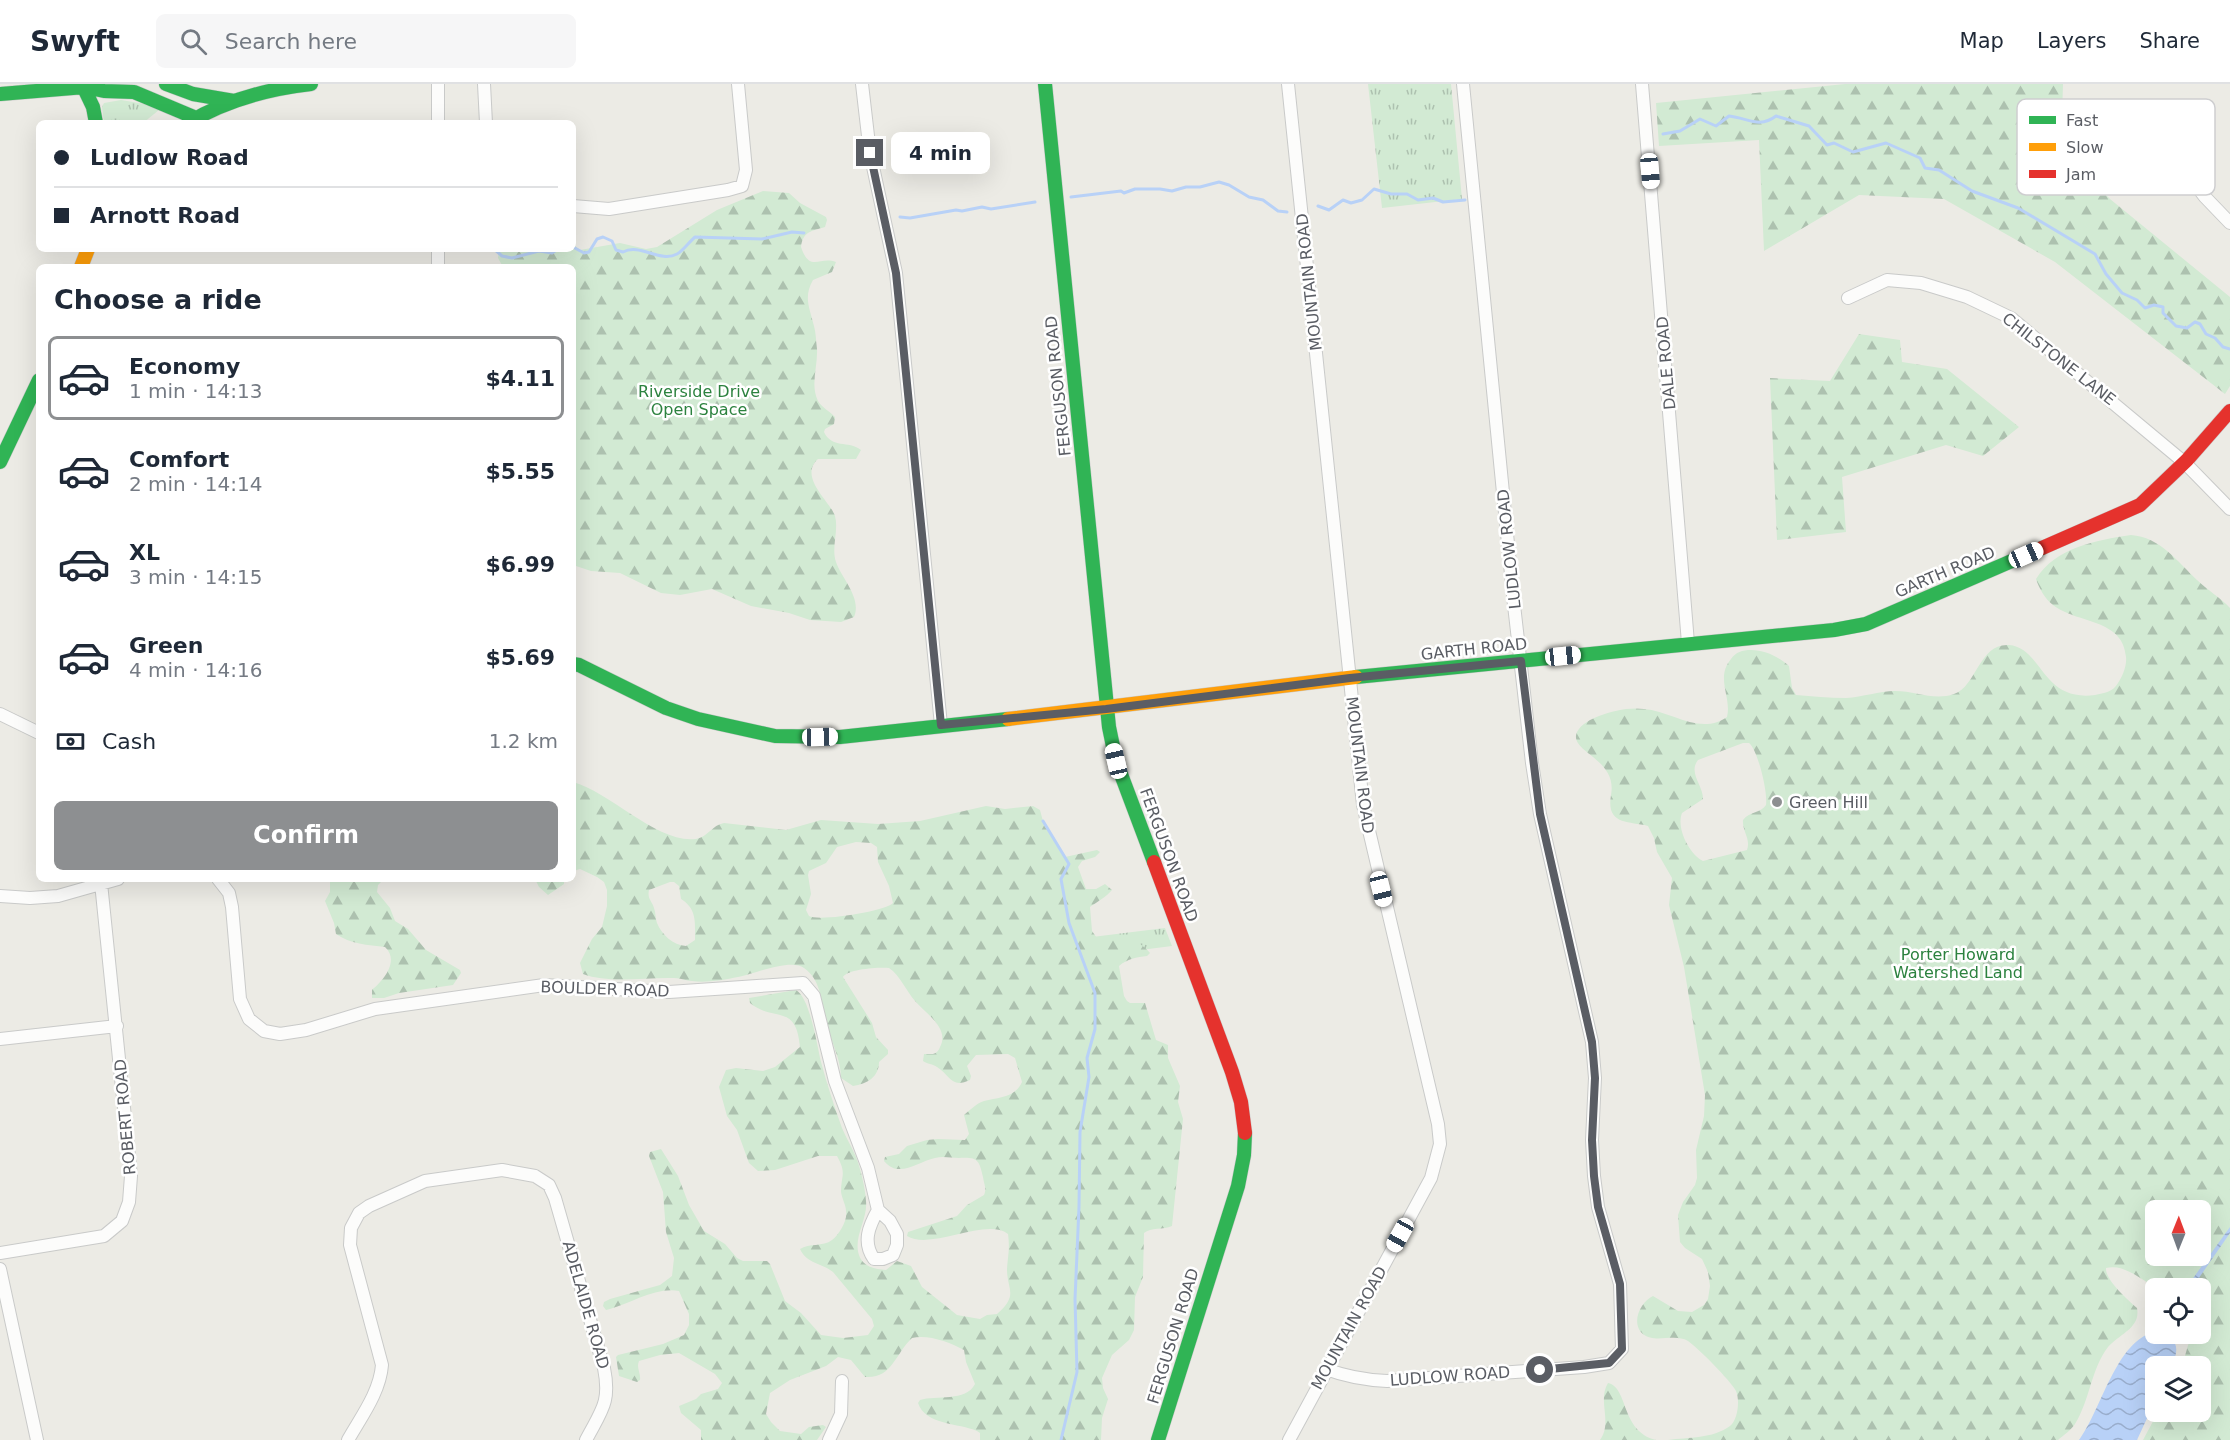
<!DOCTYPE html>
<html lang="en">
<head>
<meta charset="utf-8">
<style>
	:root { --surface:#fff; --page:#f6f6f7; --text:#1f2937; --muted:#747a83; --line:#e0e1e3; --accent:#8d8f91 }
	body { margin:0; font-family:"DejaVu Sans",sans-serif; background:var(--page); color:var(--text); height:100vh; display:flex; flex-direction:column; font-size:22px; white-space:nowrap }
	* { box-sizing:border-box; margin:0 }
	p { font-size:20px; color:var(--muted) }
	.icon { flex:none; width:33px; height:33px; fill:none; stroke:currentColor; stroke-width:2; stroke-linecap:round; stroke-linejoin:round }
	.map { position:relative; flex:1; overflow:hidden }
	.details { position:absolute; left:36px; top:180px; width:540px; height:618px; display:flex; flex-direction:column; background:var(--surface); border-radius:9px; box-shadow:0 6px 24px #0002 }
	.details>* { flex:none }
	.top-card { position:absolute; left:36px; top:36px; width:540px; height:132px; border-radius:9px; box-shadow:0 6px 24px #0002; display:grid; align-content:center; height:132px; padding:0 18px; background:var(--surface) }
	.needle { width:39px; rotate:1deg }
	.fabs { position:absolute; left:2145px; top:1116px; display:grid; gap:12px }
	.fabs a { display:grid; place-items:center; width:66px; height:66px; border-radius:9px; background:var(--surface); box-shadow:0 6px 24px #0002; font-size:30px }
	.end { position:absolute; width:27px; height:27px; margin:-14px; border:8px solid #5a5d64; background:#fff; box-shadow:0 0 0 3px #fff }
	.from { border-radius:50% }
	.bubble { position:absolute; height:42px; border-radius:9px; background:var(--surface); box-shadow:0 6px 24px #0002; font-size:20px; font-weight:800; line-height:42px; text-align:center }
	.car { position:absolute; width:18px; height:36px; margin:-18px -9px; border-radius:8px; box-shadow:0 0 4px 2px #0007; background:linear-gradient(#fff 24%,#345 0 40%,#fff 0 76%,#345 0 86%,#fff 0) }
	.top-card b { display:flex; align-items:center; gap:21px; height:57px; font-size:22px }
	.top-card b+b { border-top:2px solid var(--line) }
	.top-card i { width:15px; height:15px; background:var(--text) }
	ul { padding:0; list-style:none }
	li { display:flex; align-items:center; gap:18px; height:84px; margin:0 12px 9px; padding:0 6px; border:3px solid transparent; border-radius:9px }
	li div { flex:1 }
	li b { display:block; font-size:22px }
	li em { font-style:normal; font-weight:800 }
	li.current { border-color:var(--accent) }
	li>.icon { width:54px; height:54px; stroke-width:1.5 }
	h2 { padding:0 18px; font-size:27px; line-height:72px }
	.pay { display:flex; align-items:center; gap:15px; height:66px; padding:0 18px; font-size:22px }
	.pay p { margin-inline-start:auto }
	.action { display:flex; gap:12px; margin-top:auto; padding:12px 18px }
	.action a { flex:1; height:69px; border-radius:9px; background:var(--accent); color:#fff; font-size:24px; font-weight:800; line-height:69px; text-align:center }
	header { display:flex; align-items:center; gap:36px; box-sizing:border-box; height:84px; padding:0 30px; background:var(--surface); border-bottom:2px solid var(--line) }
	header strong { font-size:28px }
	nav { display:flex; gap:33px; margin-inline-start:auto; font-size:21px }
	.search { width:420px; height:54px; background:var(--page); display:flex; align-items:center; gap:15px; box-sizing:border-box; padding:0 21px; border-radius:9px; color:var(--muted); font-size:22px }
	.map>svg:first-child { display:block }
	.grass { fill:url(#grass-tufts) }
	.forest { fill:url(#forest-firs); fill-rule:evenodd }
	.water { fill:url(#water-waves) }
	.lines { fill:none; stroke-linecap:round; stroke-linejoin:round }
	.stream { stroke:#b8d1f7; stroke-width:3 }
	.street-casing { stroke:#c9cac9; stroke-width:14 }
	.fast-casing { stroke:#cacaca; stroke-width:15 }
	.slow-casing { stroke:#cacaca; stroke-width:15 }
	.jam-casing { stroke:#cacaca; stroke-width:15 }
	.street { stroke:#fcfcfb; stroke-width:12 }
	.fast { stroke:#30b455; stroke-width:14 }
	.slow { stroke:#ff9f0a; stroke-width:14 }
	.jam { stroke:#e5322d; stroke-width:14 }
	.route { stroke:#5a5d64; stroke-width:8 }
	.poi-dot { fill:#8d8f91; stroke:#fff; stroke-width:2 }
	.labels { text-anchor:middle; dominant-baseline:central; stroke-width:5; stroke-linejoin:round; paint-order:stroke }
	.street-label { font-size:16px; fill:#5a5d64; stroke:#fff }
	.park-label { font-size:16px; fill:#2c823f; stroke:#fff }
	.poi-label { font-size:16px; fill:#5a5d64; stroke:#fff; text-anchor:start }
	.key { fill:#fff; stroke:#ceced0; stroke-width:1.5 }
	.key-label { font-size:16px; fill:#5a5d64 }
</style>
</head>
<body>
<header>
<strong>Swyft</strong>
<div class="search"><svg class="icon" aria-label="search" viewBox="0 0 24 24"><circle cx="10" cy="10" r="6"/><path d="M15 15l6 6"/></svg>Search here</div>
<nav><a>Map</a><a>Layers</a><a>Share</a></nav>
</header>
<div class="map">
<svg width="2230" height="1356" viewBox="0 0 2230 1356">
	<defs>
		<pattern id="grass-tufts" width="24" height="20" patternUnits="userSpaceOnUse" patternTransform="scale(1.5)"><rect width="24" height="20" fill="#d2ead3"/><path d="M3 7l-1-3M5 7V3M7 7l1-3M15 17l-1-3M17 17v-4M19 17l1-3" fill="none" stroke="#adc1af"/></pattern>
		<pattern id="forest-firs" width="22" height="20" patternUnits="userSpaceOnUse" patternTransform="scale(1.5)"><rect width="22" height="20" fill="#d2ead3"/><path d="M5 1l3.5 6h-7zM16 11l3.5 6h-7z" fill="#adc1af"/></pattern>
		<pattern id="water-waves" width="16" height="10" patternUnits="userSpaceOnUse" patternTransform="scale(1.5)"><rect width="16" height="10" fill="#b8d1f7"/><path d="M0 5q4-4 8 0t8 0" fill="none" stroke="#99adcc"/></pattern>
	</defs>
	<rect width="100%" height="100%" fill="#ecebe5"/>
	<path class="grass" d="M1368,0h83l11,115 -80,9z
		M121,16l24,4 14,6 -16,13h-39l-2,-16 2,-4z
		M1165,844l7,18 -86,11 -2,-19z"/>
	<path class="forest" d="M1845,0h218l-2,64 49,51 120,98v89l-5,8 -170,-132 -111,-63 -85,-4 -95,56 -5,-111 -100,6 -3,-43z
		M763,107l26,2 11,10 26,14 1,3 -2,7c-13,4 -22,4 -24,20 9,26 18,9 35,15l-4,10 -19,8c-10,17 -3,29 1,46 2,7 2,16 3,23 1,17 -7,36 1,52 4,7 12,10 17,16l-1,7 -9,5 -1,3c8,17 24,8 37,18l-5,9h-38c-20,18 12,42 17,57 4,15 -4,31 1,46 6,17 26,36 18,55l-13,5 -31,-2 -21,-7 -38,-7 -39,-17 -32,6 -19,-2 -41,-20 -29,-2 -18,-6v-298h-70l-5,-9 1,-7 4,-2h70v-5l7,6 40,-7 26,6 11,-2 60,-37z
		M1859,250l41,6 2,22 45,7 72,58 -36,29 -37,-11 -104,32 4,55 -69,8 -7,-162 60,3z
		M2131,451c29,2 47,27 66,45 10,10 23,17 33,28v832h-87l15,-28h42v-46h-18l7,-24 19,-16c3,-12 3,-25 -7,-34l-1,-4c-10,0 -34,3 -42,0 -17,-7 -33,-25 -52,-20 -1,12 22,32 31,40 4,20 -18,26 -29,39 -17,22 -18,53 -33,77 -4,6 -11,11 -17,16h-390c21,-3 44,-1 62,-14 8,-6 10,-26 6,-35 -5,-10 -39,-44 -48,-50 -14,-8 -33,3 -45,-7 -13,-11 -2,-33 10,-38l25,15 14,1 12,-7 4,-6 2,-13 -2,-14 -6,-13 -17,-11 -5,-6 -2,-27 5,-13 12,-17 2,-7 -1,-28 8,-34 1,-21 -21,-128 -15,-62 3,-27 -15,-26 -3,-14 -6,-12c-21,-5 -42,-1 -37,-31 7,-37 -43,-43 -34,-63 4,-8 14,-13 22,-16 14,-5 29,-9 45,-7 28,2 56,27 83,8 5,-20 -12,-39 4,-58 5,-7 11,-9 20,-9 14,0 28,7 38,16l3,22 4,7c16,1 33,3 50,3 17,-1 33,-7 49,-7 21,0 39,10 59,3 23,-8 25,-51 55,-49 34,3 32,57 86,50 9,-2 18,-3 23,-12 4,-6 9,-17 8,-26 -3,-39 -49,-33 -73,-52 -8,-6 -14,-17 -17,-26 19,-31 60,-39 95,-44zM1743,659h6c9,7 19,50 17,62 -5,8 -16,6 -23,15 -1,11 8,19 4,30l-44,11c-14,-7 -27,-33 -21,-48l21,-14c0,-14 -15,-26 -5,-39zM2156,1126h44v46h-44z
		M573,698c37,10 85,62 123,57 12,-2 16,-14 28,-16l62,7 35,-10 57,4 42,-3 66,-15 19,3 28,-3 7,4 4,15 21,32 32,-7 3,2 -5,5 -13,4 -4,6 8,22h10l9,-5 7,6c-6,7 -15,12 -22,17l2,24 7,10c9,1 17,-4 25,-3 10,0 20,8 26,15l-3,3c-10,1 -20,3 -28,10l5,30 3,5 3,2h15l11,37 12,5v13l12,28 -2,16 5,17 -11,107c-9,4 -21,1 -28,7l-1,44 -8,20 -1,33 -5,10 -17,15 -10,23 1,10 5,11 -6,19 -1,22h-121v-7l-3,-2c-18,-8 -52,-6 -59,-28l2,-3c16,-5 46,2 55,-16l-9,-22 -2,-12c-14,-8 -37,-16 -52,-12 -17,16 -20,41 -47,39l-14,-17 -13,-3 -12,9 -36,14 -20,13 -4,21 5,8 9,9 21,3 8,-7 14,-2 3,2 -9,13h-116v-10l-20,-17 -2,-7 17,-7 5,-5 17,-5 4,-6 -7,-9 -36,-21 -19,2 -21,6c-3,7 2,12 1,19l-3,2 -18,-6 -3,-19 2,-2 45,-11 21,-9 5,-10v-11l-10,-23c-24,-4 -47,12 -69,18l-4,1 -3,-4 1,-4 6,-3 50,-14 12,-9 2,-18 -8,-26 -3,-40 -14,-36 1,-4 11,-3 17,27 11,29 15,26 21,13 12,14 6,3h24l3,3 15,37 16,12 20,22 22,3 25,-3 6,-9 -2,-7 -39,-47c-11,-9 -26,-8 -33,-23 9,-6 23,-2 32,-9 7,-5 16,-20 14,-29 0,-6 -4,-12 -5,-19 0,-17 6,-18 -4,-36h-19l-43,14 -17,1 -9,-8 -12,-33 -10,-14 -8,-29 7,-17 10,-2 27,3 12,-4 25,-20c-4,-45 -26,-24 -50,-44l-1,-5 47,-8c14,8 21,55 25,72 6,22 13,44 21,66 4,10 10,19 14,29 5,13 9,30 10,44 2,18 -13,36 -7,54 4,12 16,14 27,15l11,-9 14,5 11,21 35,28 23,4 7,-4 10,-1c22,-19 10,-24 10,-45 1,-14 3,-20 1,-35 -23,-17 -77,17 -101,2l1,-4 49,-16 10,-11 17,-10c3,-7 0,-10 -1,-18 -4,-17 -5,-20 -24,-19 -8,0 -16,-2 -24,0 -18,4 -36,21 -51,3l1,-4 14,-3 8,-8 20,-6 11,-1 27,1 4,-6 -5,-19c6,-5 13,-12 20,-14 14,-4 31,-3 38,-19l-7,-24 -7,-4 -32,1 -9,11 4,10 -1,4c-19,9 -20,-5 -33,-13 -4,-3 -10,-3 -14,-6l1,-7c3,0 6,0 9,0 4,-1 6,-4 7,-7 10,-19 -14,-33 -25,-46 -9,-10 -15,-26 -26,-33 -10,-1 -41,1 -46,9l29,46 4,14 12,13v4l-9,8c0,15 -12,22 -26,24l-12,-8c0,-18 -9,-35 -14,-52 -6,-20 -4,-45 -23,-58 -13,-10 -50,6 -66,9 -14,3 -32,6 -46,4 -6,0 -11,-3 -18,-3 -27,-1 -65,6 -91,-4l-3,-11 12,-24 10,-12 5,-21v-16l-3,-8 -7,-5 -17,-8 -7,2zM856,758l15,1 6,4 1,15 11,24 4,17c-7,8 -74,19 -84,13l-3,-6 5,-16 -3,-19 1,-4 17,-8 11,-16zM670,798h4l5,4 2,13c16,10 14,23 14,41l-9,6c-13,-1 -24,-11 -29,-23 -2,-5 -1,-10 -3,-15 -2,-7 -7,-9 -5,-18z
		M330,795h77l-26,3 -3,3 -1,7 13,16 5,13 13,8 18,21 34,20 1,3 -8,12 -54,8 -15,5h-12v-8c11,-9 28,-29 13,-43 -17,-2 -35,-3 -49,-13l-2,-11 -9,-22 5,-9z
		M535,795h29v5l-16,11 -9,-8z
		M1608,1299c21,5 12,48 48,57h-56c13,-18 -3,-39 8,-57z"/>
	<path class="water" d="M2230,1143v6l-38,55h-6z
		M2155,1248c21,6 26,12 17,34h-16l-1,35 -18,39h-58c22,-29 37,-100 76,-108z"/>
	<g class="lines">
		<path class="stream" d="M1663,50l17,-3 20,-12 16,7 13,-10c19,2 30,13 47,0l33,10 18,19 7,-2 19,9 33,-9 34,15 5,10 14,2 33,21 46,17 77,46 11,20 16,19 15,7 8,8 9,-3 9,2v6l13,13 11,2 8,-6 5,2 6,10 9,4 8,9 7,2
			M1071,113l50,-6 3,2 11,-4h25l12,2 14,-4h14l19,-5 10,3 20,12 14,3 15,11 9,1
			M1318,122l11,4 14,-10 8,3 11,-3 12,-11 17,5h16l11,6 15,-2 10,4 22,-2
			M900,133l10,1 46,-8 6,1 20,-4 9,2 44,-7
			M573,163l11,6 5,-1 8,-13 6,-2 9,4 4,9 7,2c17,-9 37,11 54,2 6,-3 12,-12 18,-17l67,2 30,-7 12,1
			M494,165l8,7 10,2 27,-7 13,2 6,-4
			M1043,737l26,43 -8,15 8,44 26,70v36l-8,29 2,19 -9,55 -1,75 -4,92 2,73 -16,68"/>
		<g class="street-casing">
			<path id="street" d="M438,0v39
				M484,0l2,39
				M862,0l8,69 26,120 45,452
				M1288,0l75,721 75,319 2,20 -9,34 -142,262
				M1642,0l46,559
				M2166,39l10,36 29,38 25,26
				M573,122l36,3 119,-19 14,-4 4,-16 -8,-86
				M438,183v-18
				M1848,214l39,-18 34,3 46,14 44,21 174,145 45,46
				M0,630l39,19
				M218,795l11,14 3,14 8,92 9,20 15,12 16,3 26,-4 69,-21 169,-24 125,7 134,-9 11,13 21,85 33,87 10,42 12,11 7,13v11l-4,10 -10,4h-9c-12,-17 -5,-33 4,-49
				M0,812l30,2 28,-2 60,-17
				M0,955l117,-13
				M0,1169l104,-17 18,-15 7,-19 2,-26 -30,-293
				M0,1185l37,171
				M1326,1285c21,8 39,11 61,12l197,-14 25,-4 13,-14 -2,-65 -22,-77 -4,-31 -2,-36 3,-62 -3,-36 -52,-228 -8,-51 -18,-158 -51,-521
				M348,1356c13,-23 32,-48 34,-75l-32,-120 1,-17 8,-15 10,-7 56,-25 77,-11 33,6 14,9 6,13 49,170c7,35 -3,43 -18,72
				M829,1356l12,-26 1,-33"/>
		</g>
		<g class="fast-casing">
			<path id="fast" d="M82,0l11,23 3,16
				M166,0l27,10 41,7
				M1045,0l64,643 7,34 38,101
				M85,3l19,4 30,1 62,26
				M0,10l85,-7 8,-3
				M188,39c38,-23 79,-34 123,-39
				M0,378l39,-82
				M573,580l6,1 87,43 32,11 77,17 65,1 168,-18
				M1356,593l478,-47 32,-6 176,-76
				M1158,1356l80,-254 6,-31 1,-22"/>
		</g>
		<g class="slow-casing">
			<path id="slow" d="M81,183l7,-18
				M1008,635l348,-42"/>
		</g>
		<g class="jam-casing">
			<path id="jam" d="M2042,464l98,-43 47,-45 43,-49
				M1154,778l78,210 9,30 4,31"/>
		</g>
		<use href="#street" class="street"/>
		<use href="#fast" class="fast"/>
		<use href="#slow" class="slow"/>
		<use href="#jam" class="jam"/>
	</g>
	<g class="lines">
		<path class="route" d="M870,69l26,120 45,452 165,-16 244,-31 171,-17 19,153 52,228 3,36 -3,62 2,36 4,31 22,77 2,65 -13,14 -69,7"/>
	</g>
	<circle class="poi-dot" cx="1777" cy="718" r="6"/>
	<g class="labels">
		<g class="street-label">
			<text transform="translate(1309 198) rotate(-96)">MOUNTAIN ROAD</text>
			<text transform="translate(2059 275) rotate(38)">CHILSTONE LANE</text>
			<text transform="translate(1666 279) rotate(-95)">DALE ROAD</text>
			<text transform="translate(1058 302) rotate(-96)">FERGUSON ROAD</text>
			<text transform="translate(1509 465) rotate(-96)">LUDLOW ROAD</text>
			<text transform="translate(1945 488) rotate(-23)">GARTH ROAD</text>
			<text transform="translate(1474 565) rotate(-6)">GARTH ROAD</text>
			<text transform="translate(1360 681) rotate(83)">MOUNTAIN ROAD</text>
			<text transform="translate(1169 771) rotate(70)">FERGUSON ROAD</text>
			<text transform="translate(605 905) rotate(2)">BOULDER ROAD</text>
			<text transform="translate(125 1033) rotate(-95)">ROBERT ROAD</text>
			<text transform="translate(586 1221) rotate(74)">ADELAIDE ROAD</text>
			<text transform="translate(1349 1244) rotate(-61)">MOUNTAIN ROAD</text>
			<text transform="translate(1173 1252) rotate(-73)">FERGUSON ROAD</text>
			<text transform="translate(1450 1292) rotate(-4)">LUDLOW ROAD</text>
		</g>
		<g class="park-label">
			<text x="699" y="307">Riverside Drive<tspan x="699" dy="18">Open Space</tspan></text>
			<text x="1958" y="870">Porter Howard<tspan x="1958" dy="18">Watershed Land</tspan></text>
		</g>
		<g class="poi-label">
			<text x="1789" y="718">Green Hill</text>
		</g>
	</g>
	<rect x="2017" y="15" width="198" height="96" rx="9" class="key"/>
	<rect x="2029" y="32" width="27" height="8" fill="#30b455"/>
	<rect x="2029" y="59" width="27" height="8" fill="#ff9f0a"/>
	<rect x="2029" y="86" width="27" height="8" fill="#e5322d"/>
	<g class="key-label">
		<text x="2066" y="42">Fast</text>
		<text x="2066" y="69">Slow</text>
		<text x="2066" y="96">Jam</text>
	</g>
</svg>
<div class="fabs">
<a><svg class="needle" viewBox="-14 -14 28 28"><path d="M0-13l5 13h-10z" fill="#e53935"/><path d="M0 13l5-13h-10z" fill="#747a83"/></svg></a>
<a><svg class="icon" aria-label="locate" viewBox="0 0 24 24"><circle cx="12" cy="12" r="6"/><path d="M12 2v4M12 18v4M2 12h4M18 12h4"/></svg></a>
<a><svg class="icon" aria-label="layers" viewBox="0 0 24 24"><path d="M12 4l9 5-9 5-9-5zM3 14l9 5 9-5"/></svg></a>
</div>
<i class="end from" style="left:1540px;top:1286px"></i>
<i class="end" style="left:870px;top:69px"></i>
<div class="bubble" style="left:891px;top:48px;width:99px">4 min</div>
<i class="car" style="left:1650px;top:87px;rotate:175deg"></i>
<i class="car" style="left:2026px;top:471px;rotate:66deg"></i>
<i class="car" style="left:1563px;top:572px;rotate:84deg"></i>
<i class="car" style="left:820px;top:653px;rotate:89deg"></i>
<i class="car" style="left:1116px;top:677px;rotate:347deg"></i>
<i class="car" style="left:1381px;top:805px;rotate:166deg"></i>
<i class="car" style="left:1400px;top:1151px;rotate:209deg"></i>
<div class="top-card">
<b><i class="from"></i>Ludlow Road</b>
<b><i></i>Arnott Road</b>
</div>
<section class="details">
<h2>Choose a ride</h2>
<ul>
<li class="current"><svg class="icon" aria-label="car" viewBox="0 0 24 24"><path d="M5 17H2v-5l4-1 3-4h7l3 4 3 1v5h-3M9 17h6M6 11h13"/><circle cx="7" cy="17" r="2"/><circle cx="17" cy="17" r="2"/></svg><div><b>Economy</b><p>1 min · 14:13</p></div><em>$4.11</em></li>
<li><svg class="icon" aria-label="car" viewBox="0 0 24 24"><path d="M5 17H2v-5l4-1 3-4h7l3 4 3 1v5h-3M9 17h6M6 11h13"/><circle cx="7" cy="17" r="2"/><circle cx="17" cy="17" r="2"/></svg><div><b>Comfort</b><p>2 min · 14:14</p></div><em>$5.55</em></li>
<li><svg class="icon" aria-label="car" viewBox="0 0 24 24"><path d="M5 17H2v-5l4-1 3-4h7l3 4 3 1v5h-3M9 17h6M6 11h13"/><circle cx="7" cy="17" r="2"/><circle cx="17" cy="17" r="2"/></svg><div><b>XL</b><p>3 min · 14:15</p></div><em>$6.99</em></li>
<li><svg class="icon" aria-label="car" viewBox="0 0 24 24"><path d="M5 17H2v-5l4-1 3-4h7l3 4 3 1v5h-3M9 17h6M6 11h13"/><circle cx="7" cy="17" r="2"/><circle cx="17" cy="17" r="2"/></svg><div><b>Green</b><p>4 min · 14:16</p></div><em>$5.69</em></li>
</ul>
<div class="pay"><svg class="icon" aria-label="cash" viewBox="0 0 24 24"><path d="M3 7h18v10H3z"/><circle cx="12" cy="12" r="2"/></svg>Cash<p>1.2 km</p></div>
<div class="action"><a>Confirm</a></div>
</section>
</div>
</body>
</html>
